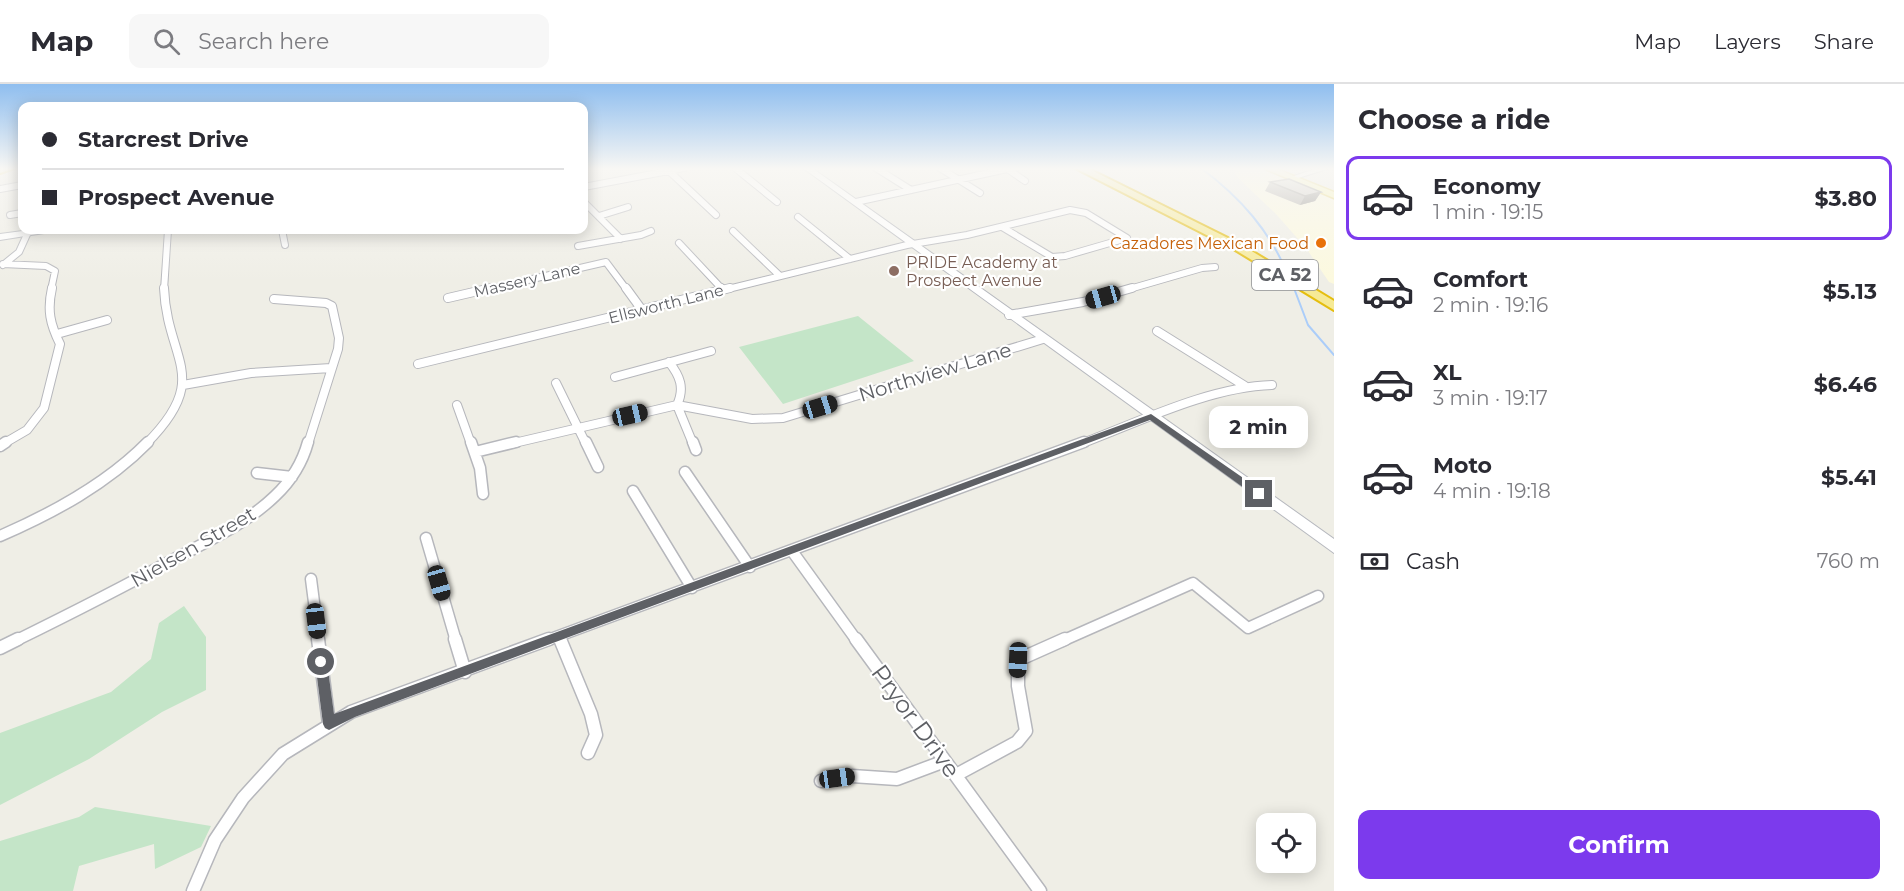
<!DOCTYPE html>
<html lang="en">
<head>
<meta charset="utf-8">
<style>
	:root { --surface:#fff; --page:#f7f7f7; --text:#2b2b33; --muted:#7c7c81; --line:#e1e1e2; --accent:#7c3aed }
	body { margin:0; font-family:Montserrat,sans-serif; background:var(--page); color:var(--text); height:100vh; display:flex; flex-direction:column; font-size:22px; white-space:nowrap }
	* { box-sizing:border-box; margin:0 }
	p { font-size:20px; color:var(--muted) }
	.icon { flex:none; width:33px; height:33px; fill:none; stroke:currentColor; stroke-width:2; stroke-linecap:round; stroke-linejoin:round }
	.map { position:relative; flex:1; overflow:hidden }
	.drawer { display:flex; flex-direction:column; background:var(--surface); width:570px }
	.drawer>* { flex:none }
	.top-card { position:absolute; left:18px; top:18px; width:570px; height:132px; border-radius:12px; box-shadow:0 3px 15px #0003; display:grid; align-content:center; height:132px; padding:0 24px; background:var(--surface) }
	.buttons { position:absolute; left:1256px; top:729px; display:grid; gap:12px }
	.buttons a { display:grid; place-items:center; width:60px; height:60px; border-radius:12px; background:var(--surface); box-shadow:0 3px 15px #0003; font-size:30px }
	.end { position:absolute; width:27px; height:27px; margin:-14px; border:8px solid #5e6065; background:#fff; box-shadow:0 0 0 3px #fff }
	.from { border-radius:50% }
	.bubble { position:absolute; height:42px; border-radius:12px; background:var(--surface); box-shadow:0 3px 15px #0003; font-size:20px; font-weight:700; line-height:42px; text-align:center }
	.car { position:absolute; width:18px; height:36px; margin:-18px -9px; border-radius:8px; box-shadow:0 0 4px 2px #0007; background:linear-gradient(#222 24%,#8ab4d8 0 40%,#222 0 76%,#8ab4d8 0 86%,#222 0) }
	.top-card b { display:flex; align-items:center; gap:21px; height:57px; font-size:22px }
	.top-card b+b { border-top:2px solid var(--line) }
	.top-card i { width:15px; height:15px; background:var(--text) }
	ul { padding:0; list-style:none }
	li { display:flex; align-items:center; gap:18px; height:84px; margin:0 12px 9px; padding:0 12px; border:3px solid transparent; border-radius:12px }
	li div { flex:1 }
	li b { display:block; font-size:22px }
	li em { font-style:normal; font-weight:700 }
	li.on { border-color:var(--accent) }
	li>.icon { width:54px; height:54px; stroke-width:1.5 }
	h2 { padding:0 24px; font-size:27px; line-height:72px }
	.pay { display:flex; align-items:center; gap:15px; height:66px; padding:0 24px; font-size:22px }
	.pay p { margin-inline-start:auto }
	.cta { display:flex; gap:12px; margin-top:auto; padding:12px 24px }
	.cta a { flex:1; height:69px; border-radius:12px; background:var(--accent); color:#fff; font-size:24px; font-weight:700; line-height:69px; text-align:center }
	header { display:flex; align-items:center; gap:36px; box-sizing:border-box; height:84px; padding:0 30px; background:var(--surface); border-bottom:2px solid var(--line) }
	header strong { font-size:28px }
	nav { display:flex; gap:33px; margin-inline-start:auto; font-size:21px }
	.search { width:420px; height:54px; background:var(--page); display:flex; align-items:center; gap:15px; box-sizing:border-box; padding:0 21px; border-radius:12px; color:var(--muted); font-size:22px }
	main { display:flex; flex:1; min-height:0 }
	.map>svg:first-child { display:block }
	.commercial { fill:#fcf9de }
	.green { fill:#c4e5c8 }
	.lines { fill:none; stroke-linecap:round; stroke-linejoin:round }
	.stream { stroke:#abcdf9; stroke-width:2 }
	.street-far3-casing { stroke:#b6b7bc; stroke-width:8 }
	.street-far2-casing { stroke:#b6b7bc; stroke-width:10 }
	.street-far1-casing { stroke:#b6b7bc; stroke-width:13 }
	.street-casing { stroke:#b6b7bc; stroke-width:15 }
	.secondary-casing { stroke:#b7b9bf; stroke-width:2 }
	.primary-casing { stroke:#e8d466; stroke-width:3 }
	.highway-casing { stroke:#e5be0f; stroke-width:4 }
	.street-far3 { stroke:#fff; stroke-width:6 }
	.street-far2 { stroke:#fff; stroke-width:8 }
	.street-far1 { stroke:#fff; stroke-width:10 }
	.street { stroke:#fff; stroke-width:12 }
	.secondary { fill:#fff; fill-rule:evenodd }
	.primary { fill:#faf7b0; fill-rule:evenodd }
	.highway { fill:#f6ea96; fill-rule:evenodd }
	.wall { fill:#afaca7 }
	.shaded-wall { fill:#8e8c88 }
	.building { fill:#cbc8c2; stroke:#8e8c88; stroke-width:1.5 }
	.route { fill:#5e6065 }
	.food-dot { fill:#e8710a; stroke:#fff; stroke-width:2 }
	.education-dot { fill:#8d6e63; stroke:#fff; stroke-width:2 }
	.labels { text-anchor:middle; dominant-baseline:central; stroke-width:4.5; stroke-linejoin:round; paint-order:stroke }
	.far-food-label { font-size:16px; fill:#c56008; stroke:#fff; text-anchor:end }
	.far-education-label { font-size:16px; fill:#785e54; stroke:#fff; text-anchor:start }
	.far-street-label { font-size:16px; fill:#5e6065; stroke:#fff }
	.shield { fill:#fff; stroke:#8e9093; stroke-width:1.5 }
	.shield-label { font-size:18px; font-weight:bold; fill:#5e6065 }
	.street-label { font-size:20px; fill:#5e6065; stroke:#fff }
	.near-street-label { font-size:24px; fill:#5e6065; stroke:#fff }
</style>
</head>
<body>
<header>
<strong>Map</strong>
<div class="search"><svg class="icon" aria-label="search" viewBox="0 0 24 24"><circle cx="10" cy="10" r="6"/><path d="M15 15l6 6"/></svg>Search here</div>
<nav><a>Map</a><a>Layers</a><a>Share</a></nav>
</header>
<main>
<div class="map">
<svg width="1334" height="807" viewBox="0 0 1334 807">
	<rect width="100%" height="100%" fill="#efeee6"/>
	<path class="commercial" d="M1234,84h25l75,32v84l-5,-2 -23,-34 -30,-34 -40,-38z"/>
	<path class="green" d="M858,232l56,45 -131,43 -44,-57z
		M184,522l22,31v53l-44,22 -73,47 -89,46v-72l111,-41 40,-33 8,-36z
		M95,723l116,19 -10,21 -46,22 -1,-25 -75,22 -6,25h-73v-50l79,-24z"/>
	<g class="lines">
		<path class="stream" d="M1201,84c40,30 69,63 88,109
			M584,85l8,-1
			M1292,199l16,42 26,30"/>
		<g class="street-far3-casing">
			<path id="street-far3" d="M735,84l42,34
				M876,84l35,22
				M940,84l40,25
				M1006,84l19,13
				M669,87l47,44
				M584,103l100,-19
				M0,105l22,-4
				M584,118l37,37
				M856,118l151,-33
				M10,131l12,-2
				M599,132l29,-9
				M798,133l52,42
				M282,146l3,15
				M733,147l47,45
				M679,159l44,47
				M578,162l63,-11 10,-4
				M3,180l43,2 9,5 -4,19
				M3,181l16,-13 10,-22
				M164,206l4,-60
				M485,206l121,-28 21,28
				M724,206l183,-45 60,-10 103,-25 16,3 41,25 -62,18 -13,1 -50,-30
				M1126,206l76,-22 13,-1"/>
		</g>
		<g class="street-far2-casing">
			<path id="street-far2" d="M626,204l16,22
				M721,204l2,2
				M448,214l43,-10
				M274,215l52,4 6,3 7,32 -1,11 -30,95
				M1009,231l74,-13 49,-14
				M1157,247l88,55
				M57,250l50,-14
				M669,278c11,14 16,26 8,43l16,39
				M418,280l312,-76
				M615,293l96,-26
				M556,299l30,61
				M183,301l68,-12 80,-5
				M457,321l14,39
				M3,360l24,-14 17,-22 16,-64c-10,-20 -13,-34 -8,-56
				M146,360c67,-67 21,-83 18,-156
				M510,360l167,-39 75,14 31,-1 260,-79
				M1080,360c59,-22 129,-57 192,-59"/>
		</g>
		<g class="street-far1-casing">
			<path id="street-far1" d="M471,358l9,26 3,26
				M586,358l12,25
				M693,358l3,8
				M0,362l6,-4
				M475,368l41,-10
				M685,388l65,95
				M257,389l35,4
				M633,407l59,97
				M0,452c53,-23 107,-52 148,-94
				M426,454l30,103
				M792,467l65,90
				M311,495l8,62
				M559,553l2,4
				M15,557c55,-27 110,-55 163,-84 34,-18 69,-34 97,-61 16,-15 27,-32 33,-54
				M545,557l539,-199
				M1062,557l131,-58 55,45 70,-32"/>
		</g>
		<g class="street-casing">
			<path id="street" d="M318,555l11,85
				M455,555l10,33
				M560,555l31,75 5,21 -8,18
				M856,555l184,252
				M0,564l18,-9
				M956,691l61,-33 9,-11 -8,-45v-26l47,-21
				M821,697l31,-5 45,3 48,-18
				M193,807l22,-51 28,-42 40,-44 68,-42 198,-73"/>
		</g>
		<g class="secondary-casing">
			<path id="secondary" d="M803,84h9l522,371v14z
				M1318,84h12l-38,12 -4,-2z
				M30,146h18l-4,3 -44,7v-6z"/>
		</g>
		<g class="primary-casing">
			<path id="primary" d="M1263,84h11l60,24v6z"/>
		</g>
		<g class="highway-casing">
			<path id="highway" d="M0,84h14l-14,5z
				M1075,84h12l153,76 94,57v9l-102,-62z"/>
		</g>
		<use href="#street-far3" class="street-far3"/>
		<use href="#street-far2" class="street-far2"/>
		<use href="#street-far1" class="street-far1"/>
		<use href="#street" class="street"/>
		<use href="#secondary" class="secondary"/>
		<use href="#primary" class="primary"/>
		<use href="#highway" class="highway"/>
	</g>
	<path class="wall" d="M1270,98l51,10 -6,9 -15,4 -35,-14z"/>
	<path class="shaded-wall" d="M1321,108l-6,9 -15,4 5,-9z"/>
	<path class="building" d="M1289,95l32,13 -16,4 -35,-14z"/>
	<linearGradient id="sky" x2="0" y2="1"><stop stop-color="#8fbeef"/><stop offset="0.43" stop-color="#f8f7f4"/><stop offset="1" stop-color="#f8f7f4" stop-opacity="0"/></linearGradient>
	<rect width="1334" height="197" fill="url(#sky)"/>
	<path class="route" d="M1151,330l111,77v5h-7l-105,-76 -795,297 -26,13 -4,-2 -2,-4 -8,-62 2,-4 4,-1 6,5 7,52z"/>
	<circle class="food-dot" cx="1321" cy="159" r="6"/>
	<circle class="education-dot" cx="894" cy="187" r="6"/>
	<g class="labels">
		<g class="far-food-label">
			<text x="1309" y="159">Cazadores Mexican Food</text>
		</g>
		<g class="far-education-label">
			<text x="906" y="178">PRIDE Academy at<tspan x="906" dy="18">Prospect Avenue</tspan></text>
		</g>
		<g class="far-street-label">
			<text transform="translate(527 196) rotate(-13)">Massery Lane</text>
			<text transform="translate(666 220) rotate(-14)">Ellsworth Lane</text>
		</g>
		<rect class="shield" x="1252" y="176" width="66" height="30" rx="4.5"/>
		<g class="shield-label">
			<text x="1285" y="191">CA 52</text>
		</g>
		<g class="street-label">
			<text transform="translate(935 288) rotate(-17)">Northview Lane</text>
			<text transform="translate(193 463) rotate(-30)">Nielsen Street</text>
		</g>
		<g class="near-street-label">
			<text transform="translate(916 637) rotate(54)">Pryor Drive</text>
		</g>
	</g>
</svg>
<div class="buttons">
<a><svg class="icon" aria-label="locate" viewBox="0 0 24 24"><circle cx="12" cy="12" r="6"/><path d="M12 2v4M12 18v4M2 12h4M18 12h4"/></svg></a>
</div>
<i class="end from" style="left:321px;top:578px"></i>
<i class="end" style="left:1259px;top:410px"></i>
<div class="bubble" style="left:1209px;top:322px;width:99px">2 min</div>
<i class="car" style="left:1103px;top:213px;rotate:254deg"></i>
<i class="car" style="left:820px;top:323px;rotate:73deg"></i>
<i class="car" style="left:630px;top:331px;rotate:77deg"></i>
<i class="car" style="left:439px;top:499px;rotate:164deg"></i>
<i class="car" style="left:316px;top:537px;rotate:173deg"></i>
<i class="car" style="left:1018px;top:576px;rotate:182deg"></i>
<i class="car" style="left:837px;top:694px;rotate:82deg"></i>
<div class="top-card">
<b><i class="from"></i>Starcrest Drive</b>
<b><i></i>Prospect Avenue</b>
</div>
</div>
<section class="drawer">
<h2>Choose a ride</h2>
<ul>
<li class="on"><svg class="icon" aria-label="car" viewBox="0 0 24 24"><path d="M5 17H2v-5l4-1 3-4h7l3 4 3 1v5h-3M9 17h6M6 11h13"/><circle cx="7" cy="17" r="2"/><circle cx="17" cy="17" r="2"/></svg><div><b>Economy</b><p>1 min · 19:15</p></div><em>$3.80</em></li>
<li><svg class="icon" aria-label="car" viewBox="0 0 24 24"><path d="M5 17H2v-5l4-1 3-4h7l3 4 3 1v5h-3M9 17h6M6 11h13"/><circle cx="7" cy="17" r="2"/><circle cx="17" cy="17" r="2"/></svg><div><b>Comfort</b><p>2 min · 19:16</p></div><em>$5.13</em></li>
<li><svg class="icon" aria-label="car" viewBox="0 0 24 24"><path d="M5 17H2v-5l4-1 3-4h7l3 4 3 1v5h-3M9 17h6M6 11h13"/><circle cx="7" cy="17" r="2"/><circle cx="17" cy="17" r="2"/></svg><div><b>XL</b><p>3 min · 19:17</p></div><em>$6.46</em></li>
<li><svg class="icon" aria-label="car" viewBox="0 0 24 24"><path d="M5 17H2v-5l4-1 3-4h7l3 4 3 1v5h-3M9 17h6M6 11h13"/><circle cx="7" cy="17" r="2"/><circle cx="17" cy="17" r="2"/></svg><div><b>Moto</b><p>4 min · 19:18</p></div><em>$5.41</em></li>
</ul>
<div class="pay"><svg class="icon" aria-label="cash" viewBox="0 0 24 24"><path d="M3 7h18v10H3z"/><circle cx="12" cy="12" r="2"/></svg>Cash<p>760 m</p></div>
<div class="cta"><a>Confirm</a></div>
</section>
</main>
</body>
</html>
